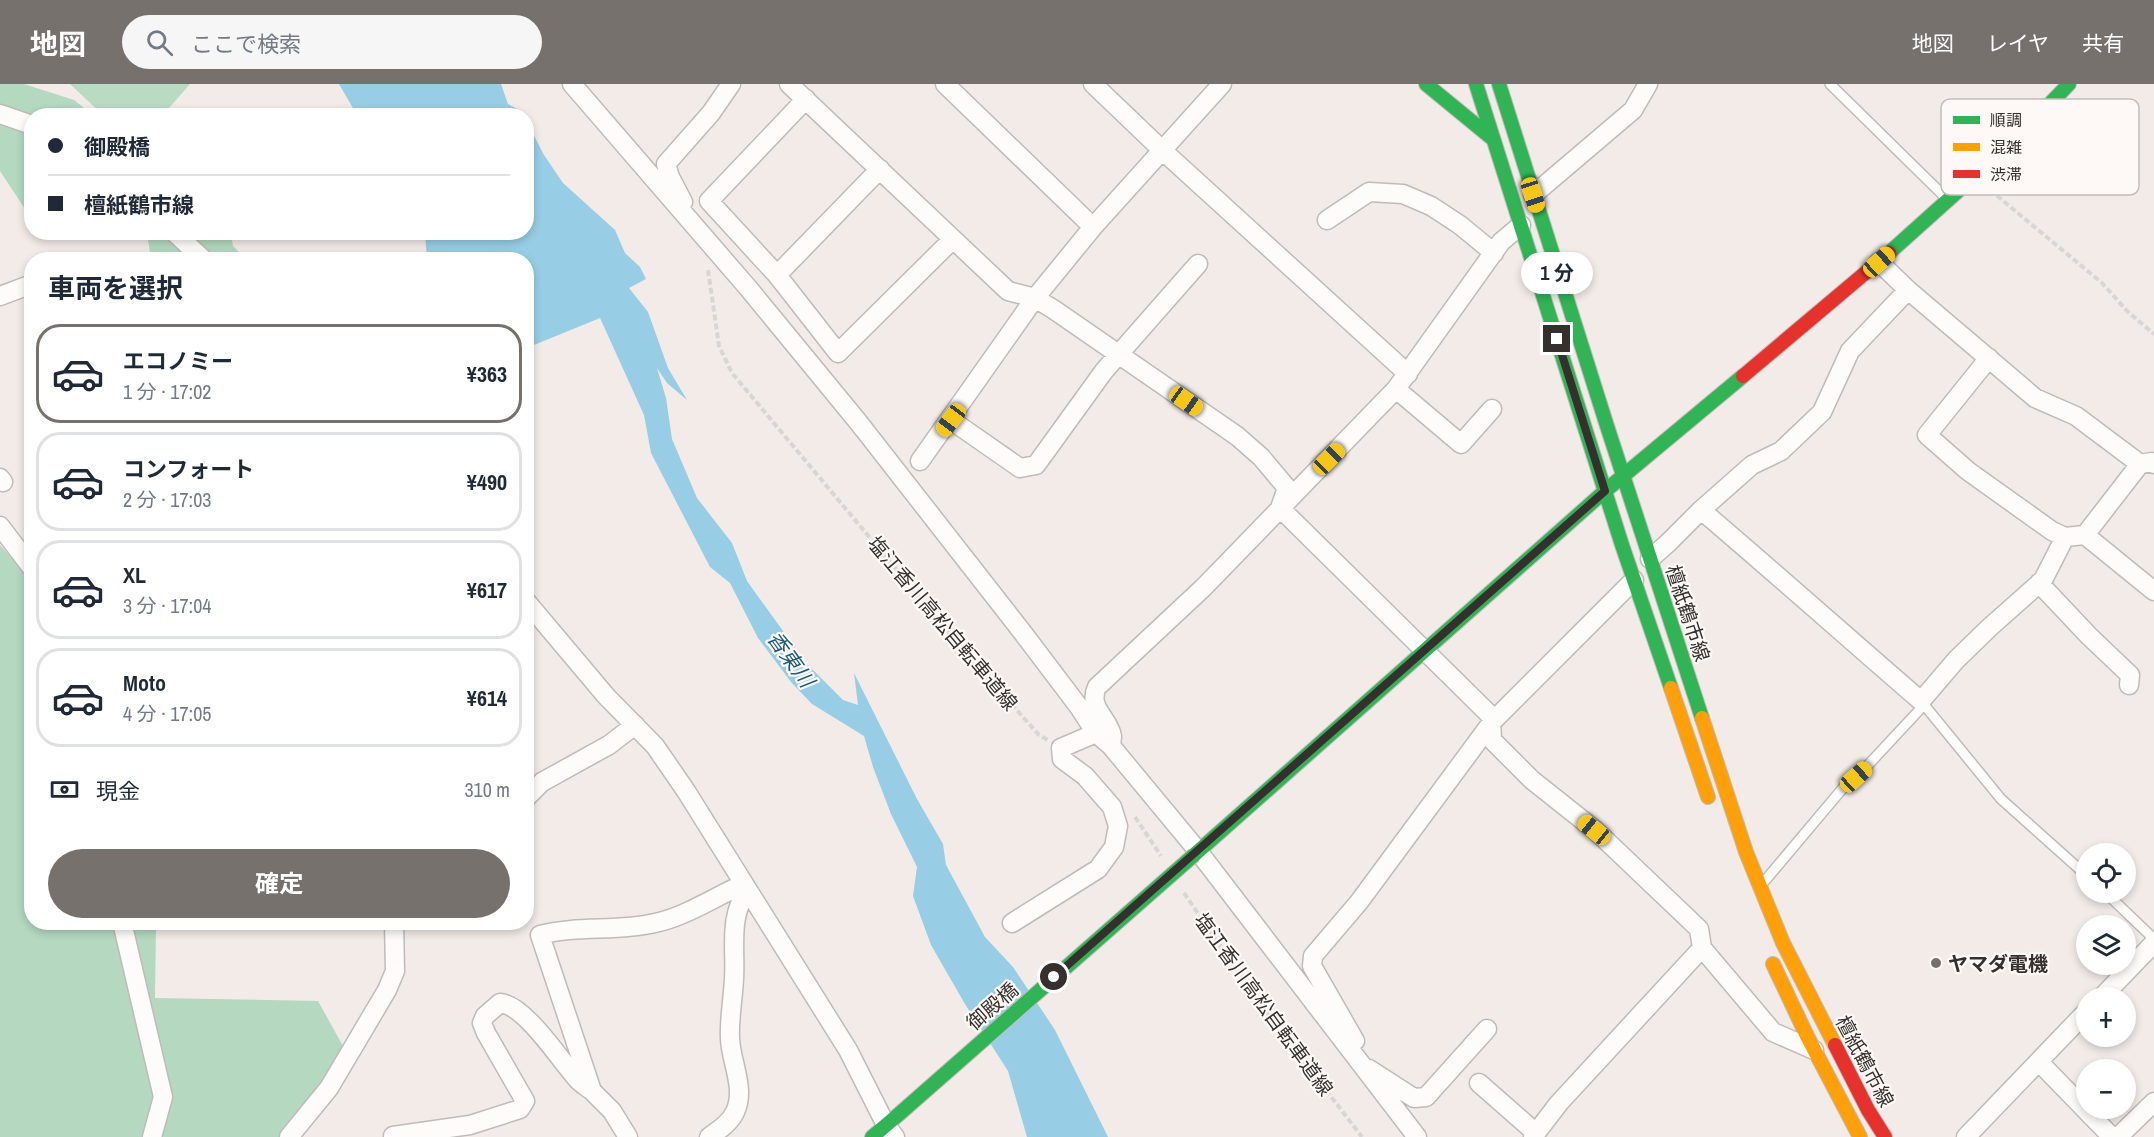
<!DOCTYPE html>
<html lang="ja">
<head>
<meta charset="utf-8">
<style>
	:root { --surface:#fff; --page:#f6f6f7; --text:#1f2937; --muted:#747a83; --line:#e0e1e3; --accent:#77716e }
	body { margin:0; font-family:"Archivo Narrow","Noto Sans JP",sans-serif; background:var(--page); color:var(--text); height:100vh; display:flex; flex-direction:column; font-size:22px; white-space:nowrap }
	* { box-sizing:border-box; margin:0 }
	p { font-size:20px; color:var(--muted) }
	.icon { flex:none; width:33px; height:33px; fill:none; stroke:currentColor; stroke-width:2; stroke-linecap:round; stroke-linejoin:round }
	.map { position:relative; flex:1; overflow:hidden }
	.details { position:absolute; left:24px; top:168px; width:510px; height:678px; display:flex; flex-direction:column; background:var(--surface); border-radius:24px; box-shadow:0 3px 9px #0003 }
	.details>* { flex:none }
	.top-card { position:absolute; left:24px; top:24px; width:510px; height:132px; border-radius:24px; box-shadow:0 3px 9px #0003; display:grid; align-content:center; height:132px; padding:0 24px; background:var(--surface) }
	.tools { position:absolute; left:2076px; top:759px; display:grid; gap:12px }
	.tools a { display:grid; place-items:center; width:60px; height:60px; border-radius:50%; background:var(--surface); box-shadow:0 3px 9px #0003; font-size:30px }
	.end { position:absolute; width:27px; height:27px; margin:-14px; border:8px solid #35302d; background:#fff; box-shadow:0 0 0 3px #fff }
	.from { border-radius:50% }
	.bubble { position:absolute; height:42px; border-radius:21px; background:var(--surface); box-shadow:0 3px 9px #0003; font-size:20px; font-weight:700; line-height:42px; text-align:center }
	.car { position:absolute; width:18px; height:36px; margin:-18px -9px; border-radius:8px; box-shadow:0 0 4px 2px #0007; background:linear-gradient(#f5c518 24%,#345 0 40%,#f5c518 0 76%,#345 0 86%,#f5c518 0) }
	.top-card b { display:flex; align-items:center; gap:21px; height:57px; font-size:22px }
	.top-card b+b { border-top:2px solid var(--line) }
	.top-card i { width:15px; height:15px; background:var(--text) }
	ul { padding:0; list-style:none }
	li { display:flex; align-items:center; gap:18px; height:99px; margin:0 12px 9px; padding:0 12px; border:3px solid var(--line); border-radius:24px }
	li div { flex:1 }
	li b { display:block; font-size:22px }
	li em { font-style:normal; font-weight:700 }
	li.on { border-color:var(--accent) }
	li>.icon { width:54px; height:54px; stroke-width:1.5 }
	h2 { padding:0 24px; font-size:27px; line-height:72px }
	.pay { display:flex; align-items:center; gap:15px; height:66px; padding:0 24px; font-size:22px }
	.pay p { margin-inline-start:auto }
	.button { display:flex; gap:12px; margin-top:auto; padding:12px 24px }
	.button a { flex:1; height:69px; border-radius:36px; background:var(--accent); color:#fff; font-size:24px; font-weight:700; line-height:69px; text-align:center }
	header { display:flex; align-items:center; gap:36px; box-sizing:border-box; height:84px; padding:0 30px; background:var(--accent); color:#fff }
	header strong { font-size:28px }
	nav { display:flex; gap:33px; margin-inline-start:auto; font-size:21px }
	.search { width:420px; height:54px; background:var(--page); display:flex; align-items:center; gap:15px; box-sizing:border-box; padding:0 21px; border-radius:33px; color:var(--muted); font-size:22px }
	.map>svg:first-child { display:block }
	.green { fill:#b9dbc4 }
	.forest { fill:#b4d8c0 }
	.water { fill:#97cee5 }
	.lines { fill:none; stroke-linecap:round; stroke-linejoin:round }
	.lane-casing { stroke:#c0bbb8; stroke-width:12 }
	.street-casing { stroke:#c0bbb8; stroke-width:21 }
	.fast-casing { stroke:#c0bbb8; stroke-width:16 }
	.slow-casing { stroke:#c0bbb8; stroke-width:16 }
	.jam-casing { stroke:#c0bbb8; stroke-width:16 }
	.path { stroke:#d8d6d5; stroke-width:4; stroke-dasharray:6 3; stroke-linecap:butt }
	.lane { stroke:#fdfcfb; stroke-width:9 }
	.street { stroke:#fdfcfb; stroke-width:18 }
	.fast { stroke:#30b455; stroke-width:14 }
	.slow { stroke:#ff9f0a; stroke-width:14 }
	.jam { stroke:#e5322d; stroke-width:14 }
	.fast-bridge-casing { stroke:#c0bbb8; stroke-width:16; stroke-linecap:butt }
	.fast-bridge { stroke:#30b455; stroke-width:14 }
	.route { stroke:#35302d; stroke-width:8 }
	.poi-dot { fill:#77716e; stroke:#fef9f6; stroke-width:2 }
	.labels { text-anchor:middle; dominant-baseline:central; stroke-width:4.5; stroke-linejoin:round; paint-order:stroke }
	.street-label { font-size:20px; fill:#35302d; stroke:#fef9f6 }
	.poi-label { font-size:20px; font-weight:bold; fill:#35302d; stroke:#fef9f6; text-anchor:start }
	.water-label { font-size:21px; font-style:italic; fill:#1d5d75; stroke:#fef9f6 }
	.key { fill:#fef9f6; stroke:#c2bdba; stroke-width:1.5 }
	.key-label { font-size:16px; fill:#35302d }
</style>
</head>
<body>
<header>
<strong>地図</strong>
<div class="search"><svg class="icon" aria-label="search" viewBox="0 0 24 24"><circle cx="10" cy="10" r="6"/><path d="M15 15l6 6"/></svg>ここで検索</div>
<nav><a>地図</a><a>レイヤ</a><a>共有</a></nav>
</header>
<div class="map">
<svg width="2154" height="1053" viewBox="0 0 2154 1053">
	<rect width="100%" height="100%" fill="#f2ebe7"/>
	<path class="green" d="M70,0h120l-27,31 -59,1z"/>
	<path class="forest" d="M0,0h24l50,16 19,15 -61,1 -1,102 -31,-47z
		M147,149h84l2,13 13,13h-33l-4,-2 -2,3 -56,-1z
		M31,459l1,379 124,1 -1,75 163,3 25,45 -45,75 -1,16h-297v-592l12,13z"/>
	<path class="water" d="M339,0h162l7,20 13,7 2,4h-166z
		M527,38l17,33 19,28 52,47 10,23 15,14 6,12 -17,9 19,24 20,56 19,32 -20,-17 -10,-15 9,30 6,41 25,59 35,45 15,38 59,82 37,37 15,5 -4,-32 63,126 26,45 3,21 39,72 28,30 42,63 53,107h-81l-19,-66 -43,-67 -34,-59 -18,-49 4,-29 -26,-53 -18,-47 -9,-31 -52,-32 -21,-22 -33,-44 -28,-55 -20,-16 -59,-114 -7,-38 -44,-97 -66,27 -7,-1 -1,-84 -99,-1 -2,-26 101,-1z"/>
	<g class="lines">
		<g class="lane-casing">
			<path id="lane" d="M1830,0l117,115
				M1921,617l80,98 85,76
				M1763,799l80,-95 25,-23 56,-60
				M2105,808l49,47"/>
		</g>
		<g class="street-casing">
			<path id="street" d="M572,0l177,205 110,134 164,210 56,74 17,26 15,13 87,105 219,286
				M789,0l219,207 27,7 18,11 184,127 24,21 26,31 -7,20 211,208 1,24 40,40 63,50 104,99 3,19 71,84 41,18
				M945,0l148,143
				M1093,0l69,66 246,224
				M806,15l-97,102 68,74 61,78 115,-114
				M0,30l32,11
				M1533,111l100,-85 15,-26
				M683,118l-13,-25 -4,-13 45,-51 20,-29
				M1327,136l42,-28 34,2 28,12 29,19 34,28
				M174,148l30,28
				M1879,178l29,28 127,108 41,18 64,48 12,-2 2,2
				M777,191l103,-106
				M0,212l32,-12
				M1989,274l-62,77 41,36 84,60 13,6 20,-2 55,-71
				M1396,305l65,55 31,-35
				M951,336l69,48 16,-3 68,-94 94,-107
				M920,377l115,-163 58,-71 129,-143
				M0,394l3,4
				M1701,426c74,63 146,127 220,191l35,-41 34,-33 53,-47 22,-43
				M0,442l32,42
				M2085,451l69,56
				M1650,475l18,-16 33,-33 51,-45 29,-14 41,-39 28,-61 58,-61
				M2039,499l50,53 41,39 -1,10
				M526,517l80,95 49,50 31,45 162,259 38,75 9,12
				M1111,662c0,-3 1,-6 1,-10 -3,-18 -25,-28 -15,-49l107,-100 192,-198 105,-147 20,-17
				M526,714l16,-16 67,-37 26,-20
				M122,838l41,175 -11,40
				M1012,839l86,-54 16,-22 4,-21 -6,-19 -27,-31 -23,-17 -1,-11 35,-15
				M2101,914l53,-55
				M1355,957l-43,-75 1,-10 46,-54 133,-180 142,-142
				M2039,978l73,75
				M1369,985l45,29 12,-1 61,-68
				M1479,999l57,50
				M393,1052l77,-11 50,-16 5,-8 -39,-68 -4,-10 3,-7 15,-13c25,2 60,57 77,76 4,5 10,8 15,12
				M289,1053l40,-49 58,-98 8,-19 -1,-49
				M628,1053l-16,-26 -20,-20 -52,-156c38,-10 77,-3 115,-12 30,-6 61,-27 89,-39
				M709,1053c10,-7 21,-14 26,-25 11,-23 -4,-50 -5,-73 -1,-20 3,-40 4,-60 2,-30 -6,-63 14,-89
				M1533,1053l26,-34 143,-155
				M1966,1053l120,-125
				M2118,1053l36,-35"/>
		</g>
		<g class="fast-casing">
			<path id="fast" d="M1426,0l67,55
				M1476,0l146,461 49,143
				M1499,0l108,342 95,292
				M1889,169l128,-115 52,-54
				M1194,771l411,-364 138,-115
				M872,1053l26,-22"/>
		</g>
		<g class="slow-casing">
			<path id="slow" d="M1671,604l37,109
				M1702,634l44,134 37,91 52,102
				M1773,880l34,72 53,101"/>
		</g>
		<g class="jam-casing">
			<path id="jam" d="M1743,292l146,-123
				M1835,961l33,65 17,27"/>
		</g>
		<path class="path" d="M1990,106l112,93 26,29 26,22
			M708,186l11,76 13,27 242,289 65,73 9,5
			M1135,733l26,39
			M1184,809l74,108 104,136"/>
		<use href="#lane" class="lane"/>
		<use href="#street" class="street"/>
		<use href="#fast" class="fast"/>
		<use href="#slow" class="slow"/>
		<use href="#jam" class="jam"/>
		<g class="fast-bridge-casing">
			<path id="fast-bridge" d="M898,1031l296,-260"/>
		</g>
		<use href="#fast-bridge" class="fast-bridge"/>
	</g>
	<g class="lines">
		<path class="route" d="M1054,893l551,-486 -48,-152"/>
	</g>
	<circle class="poi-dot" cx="1936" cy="879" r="6"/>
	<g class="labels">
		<g class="street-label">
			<text transform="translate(1688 529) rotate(72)">檀紙鶴市線</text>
			<text transform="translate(943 539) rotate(50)">塩江香川高松自転車道線</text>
			<text transform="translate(1264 920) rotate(54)">塩江香川高松自転車道線</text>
			<text transform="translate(992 922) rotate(-41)">御殿橋</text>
			<text transform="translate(1865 977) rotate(62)">檀紙鶴市線</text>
		</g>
		<g class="poi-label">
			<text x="1948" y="879">ヤマダ電機</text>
		</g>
		<g class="water-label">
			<text transform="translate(791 575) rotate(54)">香東川</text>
		</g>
	</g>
	<rect x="1941" y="15" width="198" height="96" rx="9" class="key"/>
	<rect x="1953" y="32" width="27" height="8" fill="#30b455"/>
	<rect x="1953" y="59" width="27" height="8" fill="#ff9f0a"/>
	<rect x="1953" y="86" width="27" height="8" fill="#e5322d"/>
	<g class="key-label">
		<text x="1990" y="42">順調</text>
		<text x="1990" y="69">混雑</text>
		<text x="1990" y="96">渋滞</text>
	</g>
</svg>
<div class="tools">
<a><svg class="icon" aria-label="locate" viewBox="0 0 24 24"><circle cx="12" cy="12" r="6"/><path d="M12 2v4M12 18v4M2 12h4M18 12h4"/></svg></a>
<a><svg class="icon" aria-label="layers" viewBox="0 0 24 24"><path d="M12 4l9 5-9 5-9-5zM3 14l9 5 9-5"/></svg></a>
<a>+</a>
<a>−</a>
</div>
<i class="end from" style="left:1054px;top:893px"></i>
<i class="end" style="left:1557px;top:255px"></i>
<div class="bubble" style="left:1521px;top:168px;width:72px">1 分</div>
<i class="car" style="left:1533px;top:111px;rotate:162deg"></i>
<i class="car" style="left:1879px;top:178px;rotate:48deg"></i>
<i class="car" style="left:1186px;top:317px;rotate:125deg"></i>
<i class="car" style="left:951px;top:336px;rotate:217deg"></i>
<i class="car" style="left:1329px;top:375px;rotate:45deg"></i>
<i class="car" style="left:1856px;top:693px;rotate:48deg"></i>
<i class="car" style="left:1594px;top:746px;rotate:309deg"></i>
<div class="top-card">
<b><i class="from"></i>御殿橋</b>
<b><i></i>檀紙鶴市線</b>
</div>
<section class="details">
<h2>車両を選択</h2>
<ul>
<li class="on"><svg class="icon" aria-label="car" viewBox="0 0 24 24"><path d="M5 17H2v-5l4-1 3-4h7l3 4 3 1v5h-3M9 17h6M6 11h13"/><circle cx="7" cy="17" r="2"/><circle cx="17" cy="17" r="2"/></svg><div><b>エコノミー</b><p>1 分 · 17:02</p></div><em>¥363</em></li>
<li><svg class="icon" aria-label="car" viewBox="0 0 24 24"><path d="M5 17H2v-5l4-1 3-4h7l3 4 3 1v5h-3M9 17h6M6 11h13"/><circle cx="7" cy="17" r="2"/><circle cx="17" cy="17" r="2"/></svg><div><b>コンフォート</b><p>2 分 · 17:03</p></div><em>¥490</em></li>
<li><svg class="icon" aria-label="car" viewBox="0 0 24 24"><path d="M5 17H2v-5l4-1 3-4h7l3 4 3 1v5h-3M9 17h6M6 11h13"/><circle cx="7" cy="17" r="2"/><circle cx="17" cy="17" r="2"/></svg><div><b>XL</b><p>3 分 · 17:04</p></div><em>¥617</em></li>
<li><svg class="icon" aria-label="car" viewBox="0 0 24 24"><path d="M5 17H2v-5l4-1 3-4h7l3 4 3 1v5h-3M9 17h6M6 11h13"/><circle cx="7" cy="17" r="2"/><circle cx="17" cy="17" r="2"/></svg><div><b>Moto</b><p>4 分 · 17:05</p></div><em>¥614</em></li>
</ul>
<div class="pay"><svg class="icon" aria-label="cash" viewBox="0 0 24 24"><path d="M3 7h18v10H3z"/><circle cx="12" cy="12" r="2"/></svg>現金<p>310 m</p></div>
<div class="button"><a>確定</a></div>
</section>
</div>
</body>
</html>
